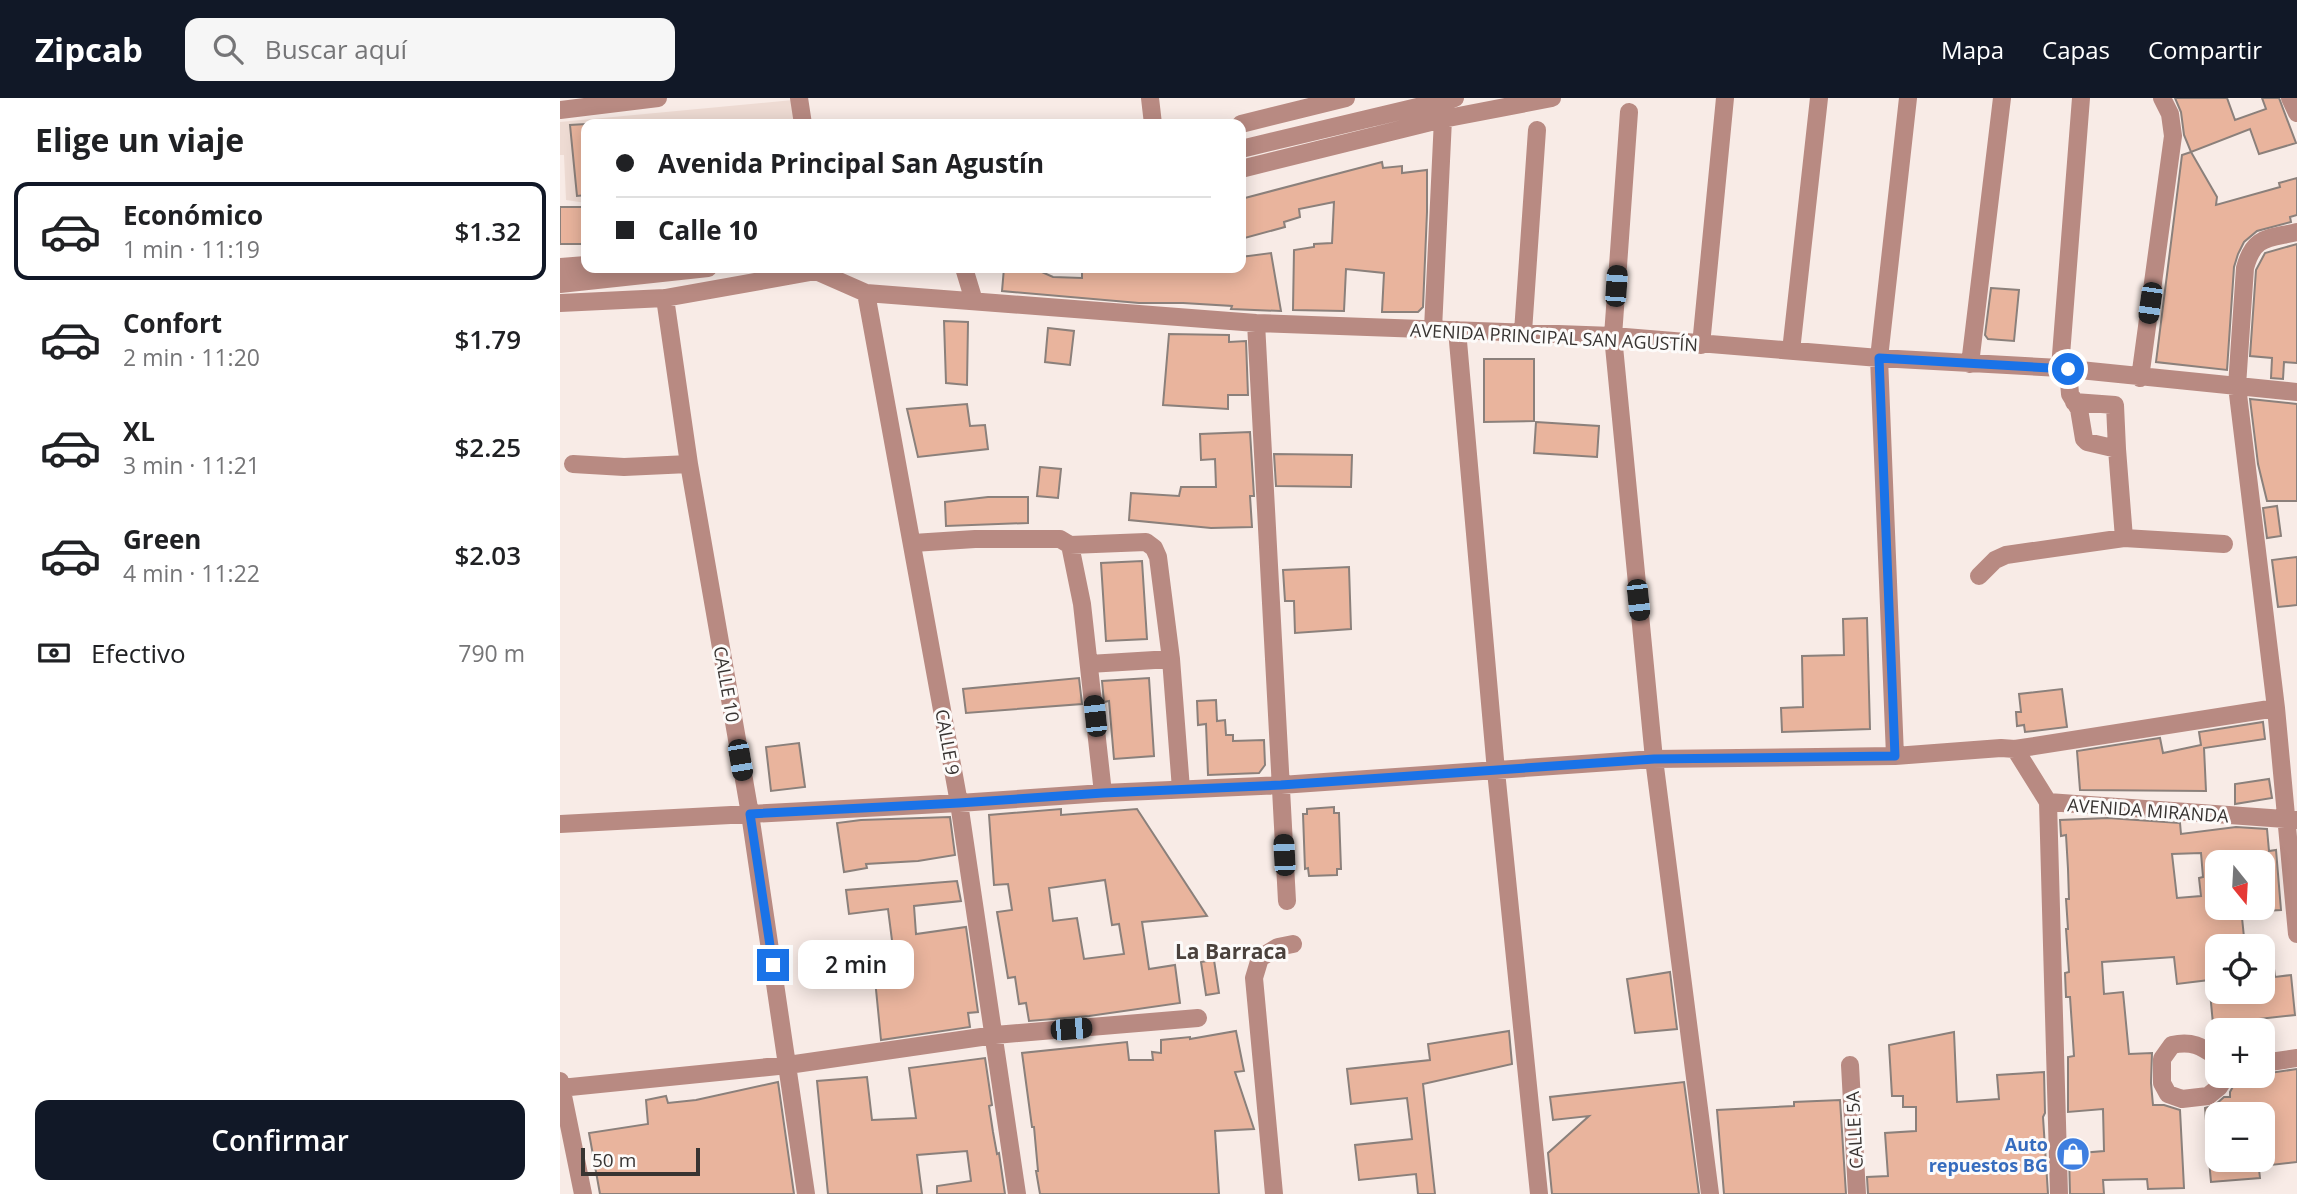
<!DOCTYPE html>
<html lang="es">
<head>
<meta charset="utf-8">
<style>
	:root { --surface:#fff; --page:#f6f6f6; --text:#202124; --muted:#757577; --line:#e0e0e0; --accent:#111827 }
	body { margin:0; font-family:"Open Sans",sans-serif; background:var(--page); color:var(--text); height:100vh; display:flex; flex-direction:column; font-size:26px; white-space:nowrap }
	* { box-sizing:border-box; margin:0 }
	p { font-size:23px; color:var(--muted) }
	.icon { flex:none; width:38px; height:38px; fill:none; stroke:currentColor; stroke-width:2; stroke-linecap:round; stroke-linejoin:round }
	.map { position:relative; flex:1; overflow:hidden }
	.details { display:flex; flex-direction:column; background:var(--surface); width:560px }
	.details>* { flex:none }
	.banner { position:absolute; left:21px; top:21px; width:665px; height:154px; border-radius:14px; box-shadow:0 4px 18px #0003; display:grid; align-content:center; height:154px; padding:0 35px; background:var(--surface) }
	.needle { width:46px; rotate:162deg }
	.controls { position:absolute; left:1645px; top:752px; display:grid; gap:14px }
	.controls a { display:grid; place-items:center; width:70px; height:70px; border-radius:14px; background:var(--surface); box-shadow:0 4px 18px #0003; font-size:35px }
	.scale { position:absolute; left:21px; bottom:18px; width:119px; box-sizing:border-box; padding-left:7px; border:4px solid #383432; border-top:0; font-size:19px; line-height:24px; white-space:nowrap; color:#383432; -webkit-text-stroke:5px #fdfbfa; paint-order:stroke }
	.end { position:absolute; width:32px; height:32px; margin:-16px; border:9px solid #1a73e8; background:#fff; box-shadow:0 0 0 4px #fff }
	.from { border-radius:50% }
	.bubble { position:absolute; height:49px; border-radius:14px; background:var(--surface); box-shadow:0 4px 18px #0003; font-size:23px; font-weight:600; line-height:49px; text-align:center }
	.car { position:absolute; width:21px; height:42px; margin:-21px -10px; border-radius:9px; box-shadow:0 0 5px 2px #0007; background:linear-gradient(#222 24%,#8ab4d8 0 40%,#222 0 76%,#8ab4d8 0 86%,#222 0) }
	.banner b { display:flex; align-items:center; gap:24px; height:66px; font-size:26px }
	.banner b+b { border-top:2px solid var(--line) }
	.banner i { width:18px; height:18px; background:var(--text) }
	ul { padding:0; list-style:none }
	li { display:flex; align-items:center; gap:21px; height:98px; margin:0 14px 10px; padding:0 21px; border:4px solid transparent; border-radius:14px }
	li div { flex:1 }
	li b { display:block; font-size:26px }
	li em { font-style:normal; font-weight:600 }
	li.current { border-color:var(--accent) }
	li>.icon { width:63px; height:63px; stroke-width:1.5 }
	h2 { padding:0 35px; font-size:32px; line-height:84px }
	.pay { display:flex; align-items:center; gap:18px; height:77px; padding:0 35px; font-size:26px }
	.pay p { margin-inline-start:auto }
	.button { display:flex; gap:14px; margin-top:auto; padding:14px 35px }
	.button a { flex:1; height:80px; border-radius:14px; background:var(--accent); color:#fff; font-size:28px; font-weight:600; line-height:80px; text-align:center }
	header { display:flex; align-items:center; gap:42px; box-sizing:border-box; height:98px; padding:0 35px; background:var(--accent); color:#fff }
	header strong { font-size:33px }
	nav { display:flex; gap:38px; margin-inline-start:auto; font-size:24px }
	.search { width:490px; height:63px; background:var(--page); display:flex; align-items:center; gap:18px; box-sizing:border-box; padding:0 24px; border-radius:14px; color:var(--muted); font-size:26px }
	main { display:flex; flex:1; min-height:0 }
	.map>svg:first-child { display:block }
	.built { fill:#eedbd3 }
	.building { fill:#e9b49d; stroke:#8b807b; stroke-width:2; fill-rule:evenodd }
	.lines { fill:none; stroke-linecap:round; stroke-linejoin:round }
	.minor { stroke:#b88a82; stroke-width:18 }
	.route { stroke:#1a73e8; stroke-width:9 }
	.labels { text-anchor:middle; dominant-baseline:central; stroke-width:6; stroke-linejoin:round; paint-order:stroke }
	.street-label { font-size:18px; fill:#383432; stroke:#fdfbfa }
	.shop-label { font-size:18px; font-weight:bold; fill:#366cbe; stroke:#fdfbfa; text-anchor:end }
	.quarter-label { font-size:21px; font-weight:bold; fill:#4b423d; stroke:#fdfbfa }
</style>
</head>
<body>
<header>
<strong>Zipcab</strong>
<div class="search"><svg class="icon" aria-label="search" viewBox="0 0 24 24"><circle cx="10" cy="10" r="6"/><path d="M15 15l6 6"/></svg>Buscar aquí</div>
<nav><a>Mapa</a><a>Capas</a><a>Compartir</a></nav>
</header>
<main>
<section class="details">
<h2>Elige un viaje</h2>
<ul>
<li class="current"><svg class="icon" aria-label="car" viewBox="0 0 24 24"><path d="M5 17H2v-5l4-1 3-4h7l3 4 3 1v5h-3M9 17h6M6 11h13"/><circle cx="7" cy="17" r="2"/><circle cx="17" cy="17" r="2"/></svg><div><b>Económico</b><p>1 min · 11:19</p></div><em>$1.32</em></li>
<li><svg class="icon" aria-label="car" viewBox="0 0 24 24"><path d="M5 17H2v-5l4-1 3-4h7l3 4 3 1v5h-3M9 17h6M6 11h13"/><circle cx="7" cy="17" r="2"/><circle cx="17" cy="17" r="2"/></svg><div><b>Confort</b><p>2 min · 11:20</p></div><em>$1.79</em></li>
<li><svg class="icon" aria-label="car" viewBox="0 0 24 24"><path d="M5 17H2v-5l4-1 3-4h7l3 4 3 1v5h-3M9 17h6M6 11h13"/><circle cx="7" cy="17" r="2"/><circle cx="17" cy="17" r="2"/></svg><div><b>XL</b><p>3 min · 11:21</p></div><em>$2.25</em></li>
<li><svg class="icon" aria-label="car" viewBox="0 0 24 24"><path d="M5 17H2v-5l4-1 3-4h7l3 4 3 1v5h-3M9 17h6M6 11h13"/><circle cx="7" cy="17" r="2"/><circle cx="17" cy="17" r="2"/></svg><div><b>Green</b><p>4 min · 11:22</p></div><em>$2.03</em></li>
</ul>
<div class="pay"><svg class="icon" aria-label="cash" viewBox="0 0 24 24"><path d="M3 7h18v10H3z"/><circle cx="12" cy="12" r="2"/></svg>Efectivo<p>790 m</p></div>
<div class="button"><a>Confirmar</a></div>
</section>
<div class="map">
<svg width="1737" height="1096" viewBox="0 0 1737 1096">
	<rect width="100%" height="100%" fill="#f8ebe6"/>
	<path class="built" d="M233,2l2,24h-209v79l-20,-3 -2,-45h-4v-33z"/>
	<path class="building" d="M1615,0h52l8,22 31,-11 -4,-11h17l17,45 -37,11 -9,-25 -59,23 -7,-17 -3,-23z
		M26,26v71l-9,1 -7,-71z
		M1631,54l26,45 -1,8 64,-18 -1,-4 18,-5v37l-7,2 1,5 -34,9 -13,11 -6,12 -4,13 -7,103 -71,-8 26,-207z
		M822,64l1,6 19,-2v7l25,-3v42l-4,95 -5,5h-36l2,-39 -38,-4 -2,42 -51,-1 1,-60 20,-3v-3l18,-1 2,-41 -35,7 1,8 -16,5 1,5 -44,12v-40z
		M0,109h26v37h-26z
		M1737,146v119l-13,-1 -1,17 -12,-1 1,-20 -22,-2 6,-86 9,-17z
		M711,155l10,58 -50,-2 1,-3 -49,-3h-44l-137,-12 2,-23h29l20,9 29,1v-10h19l-1,4h28l-1,-4h114v-11z
		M1431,190l28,2 -5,51 -26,-2 -3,-4z
		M384,223l24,1 -1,63 -21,-2z
		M488,230l26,3 -4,34 -25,-3z
		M609,236l60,1v7l17,-1 2,54h-20v14l-65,-4z
		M924,261h50v62l-50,1z
		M1690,301l47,5v97h-30l-9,-37z
		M407,306l3,22 15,-1 3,24 -70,8 -11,-48z
		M976,324l63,4 -2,31 -63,-4z
		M690,334l4,64h-4l2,31 -41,1 -82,-8 2,-27 48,3 2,-9h35l-1,-28 -14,1 -1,-26z
		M714,356l78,1 -1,32 -75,-1z
		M480,369l21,2 -3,29 -21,-2z
		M428,399h40v26l-82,3 -1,-24z
		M1717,408l4,30 -14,2 -4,-30z
		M1737,459v48l-19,2 -6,-47z
		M582,463l5,78 -41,2 -5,-78z
		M789,469l2,62 -56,4 -1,-32h-9l-2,-31z
		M1307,520l3,111 -88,3 -1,-24 22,-1 -1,-51 42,-1 -1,-36z
		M519,580l3,26 -116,9 -3,-24z
		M589,580l5,78 -40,3 -5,-58 -5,1 -2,-21z
		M1502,591l5,38 -42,5 -1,-7 -7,1 -1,-14h5l-2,-18z
		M656,602l1,21 8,-1 1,15h7v6l31,-1 1,25 -6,8 -51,2 -2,-51 -8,1 -1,-24z
		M1703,624l2,17 -61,9 2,43 -126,-1 -3,-39 83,-13 3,15 38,-8 -2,-13z
		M239,645l6,44 -34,4 -5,-44z
		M1709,681l3,19 -37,6v-20z
		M774,709v6h5l2,56h-4v6l-28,1 -1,-8 -3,1 -2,-55h4v-5z
		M501,711v6l76,-6 70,107 -65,6 7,47 26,-4 5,38 -91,13 -60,5 -3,-18 -7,1 -4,-27 -7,1 -11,-66 15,-2 -4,-26 -14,1 -5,-70zM545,782l7,45 7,-1 5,30 -40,5 -7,-41 -24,3 -4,-33z
		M390,719l5,38 -37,6 -52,3 1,4 -23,4 -7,-49 24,-3z
		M1548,720l72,5 1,11 55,-7 31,2 2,22 7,-1 5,60 -18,1v-48h-46v45h24l4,39h-28v32l-40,5 -3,-27 -72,5 2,32 19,-2 6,62 23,-1 -1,30 2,22h11l16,5 4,78 -36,1 -1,-10 -44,1 1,14h-34l-1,-40 35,-3 -1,-42 -35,3v-55l6,-1 -4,-59h-4l-1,-24 4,-1 -3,-43h2l-2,-30h3l-1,-30 -2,-34 -5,1 -1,-16zM1641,755l2,24 -4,1 2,18 -24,2 -5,-44z
		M397,783l4,20 -47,5 2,28 50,-7 12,85 -10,1 2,14 -89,13 -8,-81 21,-3 -6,-47 -39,5 -3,-24z
		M1703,846h8l4,33 16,-2 4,40 -82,9 -3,-32h53z
		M654,862l5,33 -13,2 -5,-33z
		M1110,874l7,57 -42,4 -8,-54z
		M676,933l8,40 -9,1 19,57 -39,2 4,63h-179l-4,-23h2l-4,-44h-2l-10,-74 105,-11 2,18h24l-1,-8 9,1v-13l29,-3v2z
		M949,933l3,33 -89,20 12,110h-17l-2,-20 -57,6 -4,-35 57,-6 -5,-41 -56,6 -4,-35 83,-9 -2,-16z
		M1394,934l3,70 42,-3 -2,-24 47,-3 1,41 -2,4 5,77h-180l-1,-17 21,-1 -3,-43 31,-2v-24h-13v-11h-11l-3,-51z
		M425,960l7,47 -3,1 4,26 4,22 2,-1 6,41h-68v-8l34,-5 -4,-30 -50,4 5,39h-94l-11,-113 50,-4 5,43 44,-2 -7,-50z
		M1737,971v93l-26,3 -7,-50h-47v30l-9,1 -3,-38 10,-3 9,-8h6v-5l6,-11 24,-2v-3h3v-2z
		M218,984l16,112h-194l-11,-61 59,-9 -2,-24 20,-4 2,7 28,-3z
		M1124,984l15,112h-147l-4,-41 41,-37 -36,4 -3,-23z
		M1280,1002l6,94h-122l-7,-84 77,-4v-4z
		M1649,1062h49l2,18 -49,4z"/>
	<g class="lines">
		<path class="minor" d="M239,0l4,26
			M590,0l3,26
			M1730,0l7,15
			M0,12l98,-12
			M1069,14l-16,224 41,423 56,435
			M681,26l105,-26
			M681,51l214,-51
			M681,71l202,-50 109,-21
			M1737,134c-29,7 -43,3 -52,36l-8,118 39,322 21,226
			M0,169l26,-2
			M404,170l10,33
			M256,173l50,22 390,30 357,13 266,22 181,10 237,24
			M0,186l148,-16
			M306,195l93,510 58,391
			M105,200l24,166 61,350 56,380
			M0,205l105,-5 162,-29
			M696,225l31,578
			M873,231l10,-210 6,-21
			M897,232l39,441 43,423
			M963,234l14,-202
			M1141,247l24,-247
			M1231,253l28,-253
			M1410,266l32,-266
			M1500,270l21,-270
			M1580,280l33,-242 -3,-22 -8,-16
			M1514,304l41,3 2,44
			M13,366l51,3 65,-3
			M1564,440l100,6
			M353,445l62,-4h85l10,6 12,59 21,189
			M510,447l76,-3 8,6 4,9 13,102 10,130
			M1419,478l16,-16 11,-5 118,-17 -7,-89 -30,-7 -3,-3 -5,-30 -9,-15 -2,-25
			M529,566l82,-5
			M1455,651l261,-41
			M1335,658l-16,-398 29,-260
			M1488,704l11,392
			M0,726l399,-21 144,-10 178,-8 373,-26 241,-3 106,-8 14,1 33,53 249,18
			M1657,959c-15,-10 -25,-17 -45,-12l-10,14v24l6,11 14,5 26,-3 11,-9 7,-11
			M1703,965l34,-5
			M1290,967l7,129
			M0,983l23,113
			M0,990l228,-23 207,-30 203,-17
			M714,1096l-20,-216 6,-20 18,-11 15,-3"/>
	</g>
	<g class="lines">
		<path class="route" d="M213,867l-23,-151 209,-11 144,-10 178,-8 373,-26 241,-3 -16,-398 189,11"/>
	</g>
	<defs>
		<g id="shop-disc" transform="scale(1.75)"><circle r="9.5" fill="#3f7fe0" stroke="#fdfbfa"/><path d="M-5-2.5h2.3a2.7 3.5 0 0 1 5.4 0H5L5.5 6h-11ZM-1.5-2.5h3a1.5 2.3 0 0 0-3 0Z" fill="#fff"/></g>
	</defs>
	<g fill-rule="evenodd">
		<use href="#shop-disc" x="1513" y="1056"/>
	</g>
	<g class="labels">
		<g class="street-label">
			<text transform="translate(994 239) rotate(3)">AVENIDA PRINCIPAL SAN AGUSTÍN</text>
			<text transform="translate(167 586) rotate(80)">CALLE 10</text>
			<text transform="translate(388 644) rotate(80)">CALLE 9</text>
			<text transform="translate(1588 712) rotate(4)">AVENIDA MIRANDA</text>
			<text transform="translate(1294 1032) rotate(-93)">CALLE 5A</text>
		</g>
		<g class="shop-label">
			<text x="1488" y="1046">Auto<tspan x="1488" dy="21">repuestos BG</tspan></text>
		</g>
		<g class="quarter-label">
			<text x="671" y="853">La Barraca</text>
		</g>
	</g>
</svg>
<div class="controls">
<a><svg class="needle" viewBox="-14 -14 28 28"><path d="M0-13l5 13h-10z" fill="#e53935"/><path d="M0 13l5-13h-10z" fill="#757577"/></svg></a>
<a><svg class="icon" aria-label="locate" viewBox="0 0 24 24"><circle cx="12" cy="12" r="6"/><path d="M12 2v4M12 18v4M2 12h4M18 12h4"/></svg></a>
<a>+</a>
<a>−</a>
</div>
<div class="scale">50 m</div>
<i class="end from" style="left:1508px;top:271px"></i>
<i class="end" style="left:213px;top:867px"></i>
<div class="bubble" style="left:238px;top:842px;width:116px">2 min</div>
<i class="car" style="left:1056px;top:188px;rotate:4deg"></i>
<i class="car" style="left:1590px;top:205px;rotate:188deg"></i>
<i class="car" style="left:1078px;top:502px;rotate:174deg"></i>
<i class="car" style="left:535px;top:618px;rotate:354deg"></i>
<i class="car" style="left:180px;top:662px;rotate:170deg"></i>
<i class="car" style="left:724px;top:757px;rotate:357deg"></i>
<i class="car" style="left:511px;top:931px;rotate:85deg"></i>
<div class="banner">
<b><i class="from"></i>Avenida Principal San Agustín</b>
<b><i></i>Calle 10</b>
</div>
</div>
</main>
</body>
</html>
